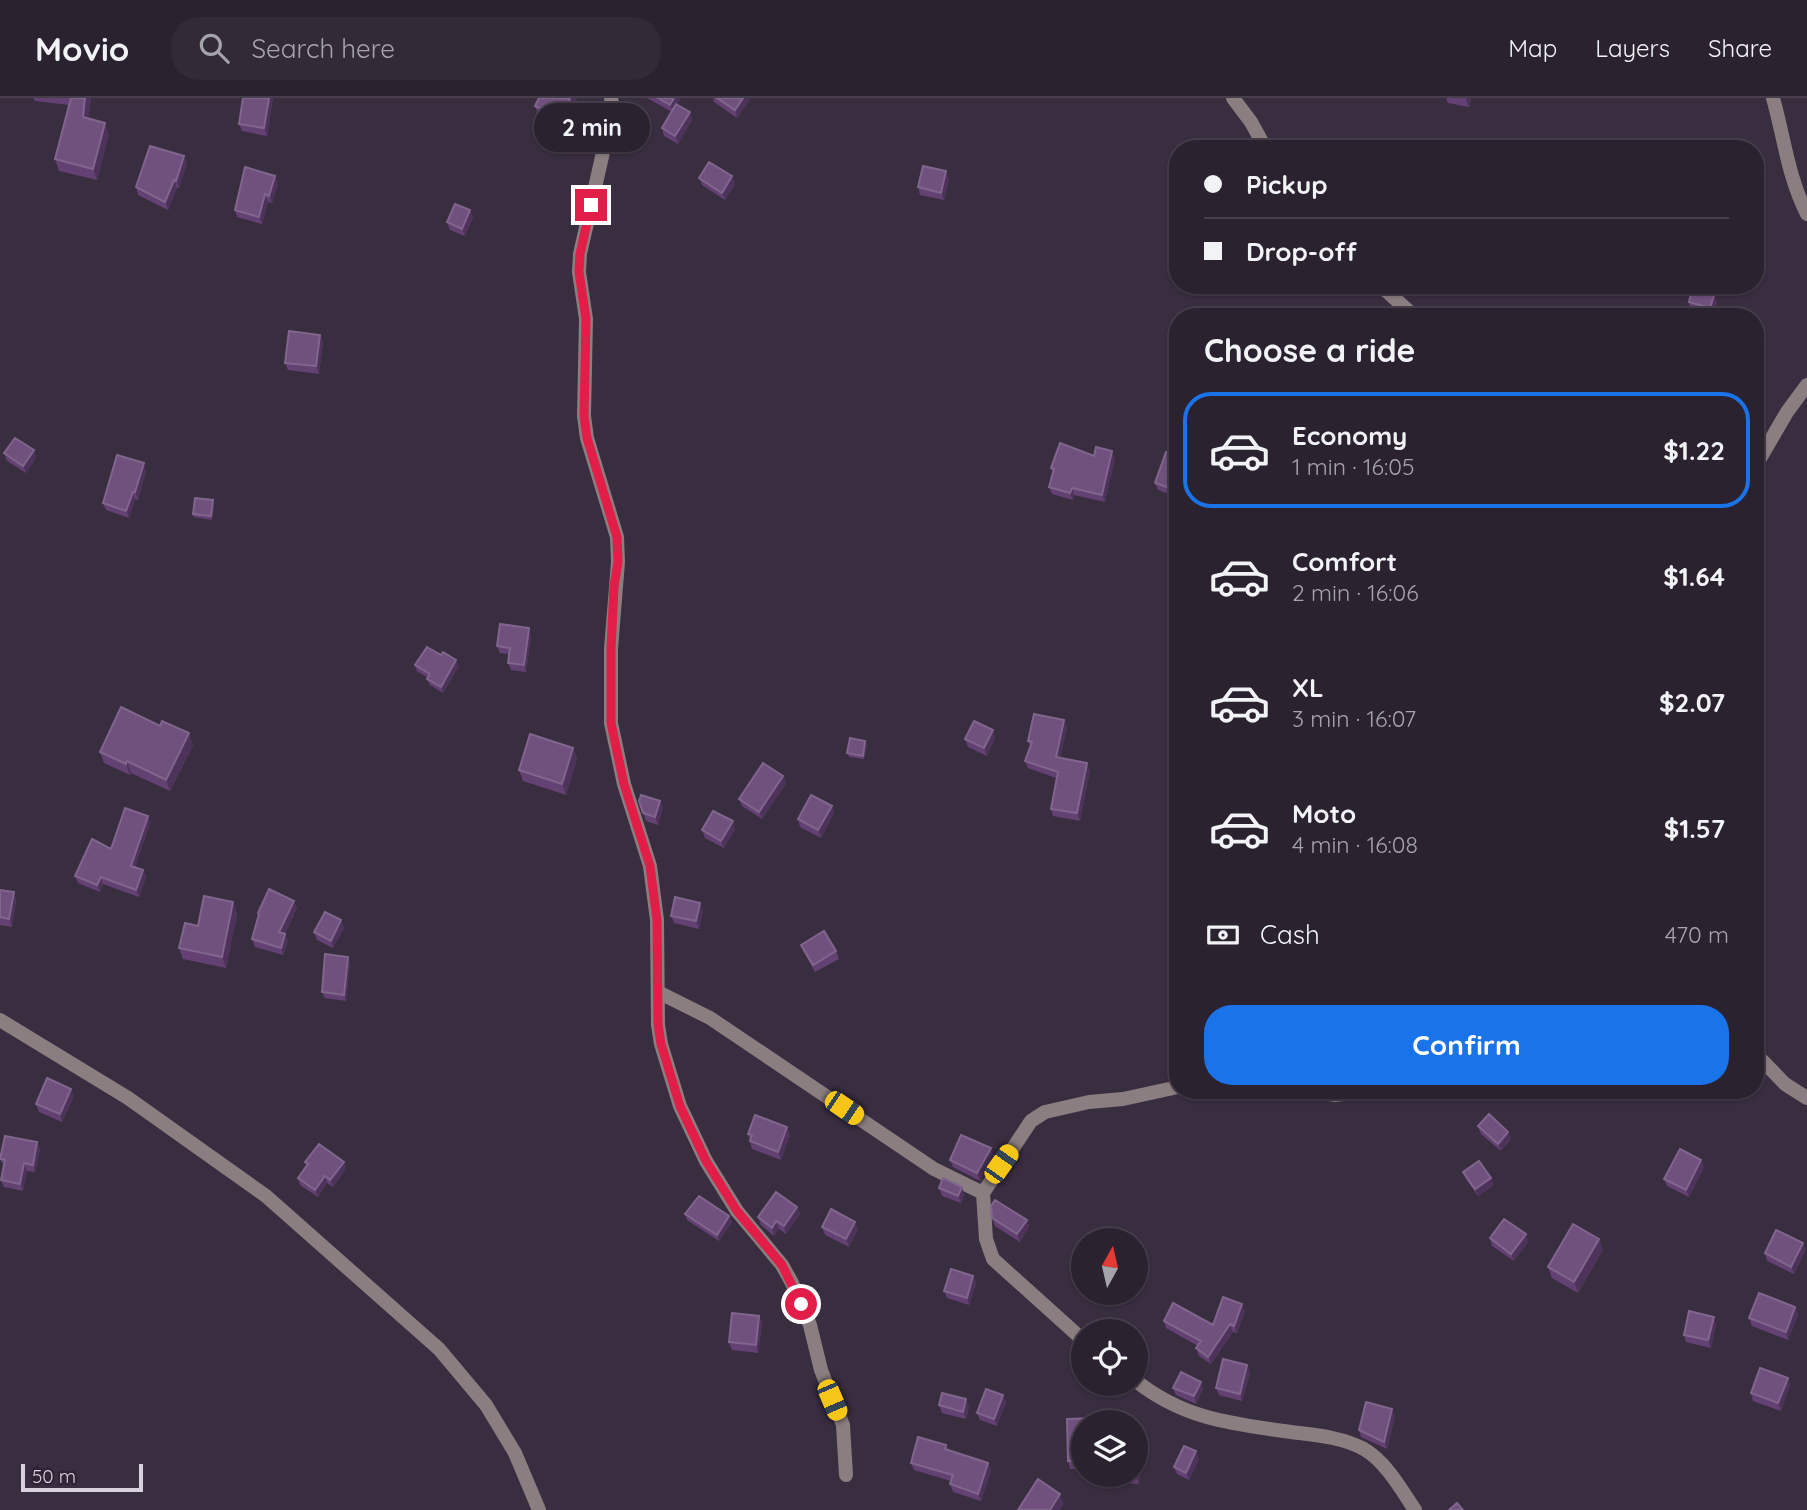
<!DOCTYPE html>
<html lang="en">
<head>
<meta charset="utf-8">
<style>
	:root { --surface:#2b2230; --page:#332a38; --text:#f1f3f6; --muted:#a6a4ab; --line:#473f4c; --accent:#1a73e8 }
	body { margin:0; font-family:Quicksand,sans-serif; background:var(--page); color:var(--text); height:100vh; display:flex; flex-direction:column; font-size:26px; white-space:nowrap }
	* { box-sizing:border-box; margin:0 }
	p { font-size:23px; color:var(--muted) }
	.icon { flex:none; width:38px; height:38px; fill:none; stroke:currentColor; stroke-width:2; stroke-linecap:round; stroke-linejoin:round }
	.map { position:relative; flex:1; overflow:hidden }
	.sheet { position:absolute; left:1169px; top:210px; width:595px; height:791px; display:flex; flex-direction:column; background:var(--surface); border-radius:28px; box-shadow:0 2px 5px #0004,0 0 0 2px var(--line) }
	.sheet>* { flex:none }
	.banner { position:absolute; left:1169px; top:42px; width:595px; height:154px; border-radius:28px; box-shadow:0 2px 5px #0004,0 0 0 2px var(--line); display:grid; align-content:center; height:154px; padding:0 35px; background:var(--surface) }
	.needle { width:46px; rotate:8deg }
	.tools { position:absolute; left:1071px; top:1130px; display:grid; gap:14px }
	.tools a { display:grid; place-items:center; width:77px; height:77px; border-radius:50%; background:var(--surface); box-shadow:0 2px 5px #0004,0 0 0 2px var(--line); font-size:35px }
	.scale { position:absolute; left:21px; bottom:18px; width:122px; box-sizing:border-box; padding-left:7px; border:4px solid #d9d1dd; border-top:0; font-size:19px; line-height:24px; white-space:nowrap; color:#d9d1dd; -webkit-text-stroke:5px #2f2335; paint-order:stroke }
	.end { position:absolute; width:32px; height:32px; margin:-16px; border:9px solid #e11d48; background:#fff; box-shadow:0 0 0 4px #fff }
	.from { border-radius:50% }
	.bubble { position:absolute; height:49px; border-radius:24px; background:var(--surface); box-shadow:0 2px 5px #0004,0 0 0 2px var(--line); font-size:23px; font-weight:800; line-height:49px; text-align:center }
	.car { position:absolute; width:21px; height:42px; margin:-21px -10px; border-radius:9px; box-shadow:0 0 5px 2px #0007; background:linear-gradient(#f5c518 24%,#345 0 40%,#f5c518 0 76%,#345 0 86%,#f5c518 0) }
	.banner b { display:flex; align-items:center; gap:24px; height:66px; font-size:26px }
	.banner b+b { border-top:2px solid var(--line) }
	.banner i { width:18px; height:18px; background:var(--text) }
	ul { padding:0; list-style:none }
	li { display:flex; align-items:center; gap:21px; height:116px; margin:0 14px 10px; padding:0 21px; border:4px solid transparent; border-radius:28px }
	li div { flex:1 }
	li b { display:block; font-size:26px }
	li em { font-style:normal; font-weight:800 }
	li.selected { border-color:var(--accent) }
	li>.icon { width:63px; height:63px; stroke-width:1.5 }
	h2 { padding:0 35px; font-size:32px; line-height:84px }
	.pay { display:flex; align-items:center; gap:18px; height:77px; padding:0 35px; font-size:26px }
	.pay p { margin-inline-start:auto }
	.primary-button { display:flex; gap:14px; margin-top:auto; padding:14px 35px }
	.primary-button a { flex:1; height:80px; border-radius:28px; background:var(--accent); color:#fff; font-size:28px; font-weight:800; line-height:80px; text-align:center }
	header { display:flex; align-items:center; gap:42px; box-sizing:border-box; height:98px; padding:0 35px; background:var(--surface); border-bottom:2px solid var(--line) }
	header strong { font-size:33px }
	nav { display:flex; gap:38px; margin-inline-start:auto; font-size:24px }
	.search { width:490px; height:63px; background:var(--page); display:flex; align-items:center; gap:18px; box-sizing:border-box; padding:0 24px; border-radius:28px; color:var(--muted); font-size:26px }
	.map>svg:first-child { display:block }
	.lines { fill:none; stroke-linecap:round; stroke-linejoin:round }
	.minor { stroke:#8b7e81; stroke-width:14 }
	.wall { fill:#634273 }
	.shaded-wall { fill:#4d335a }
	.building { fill:#70517e; stroke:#80658d; stroke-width:2 }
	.route { stroke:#e11d48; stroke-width:9 }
</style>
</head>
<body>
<header>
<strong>Movio</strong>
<div class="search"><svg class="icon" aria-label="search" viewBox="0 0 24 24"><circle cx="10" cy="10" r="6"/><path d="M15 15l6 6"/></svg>Search here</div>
<nav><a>Map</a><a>Layers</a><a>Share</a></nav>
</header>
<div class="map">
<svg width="1807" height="1412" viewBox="0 0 1807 1412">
	<rect width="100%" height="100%" fill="#392d40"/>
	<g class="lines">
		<path class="minor" d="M611,0l2,10 -33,146 -1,18 7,47 -2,97 3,22 30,99 1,25 -7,87v74l13,61 26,82 7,54 1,105 3,19 19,62 26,55 31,50 45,54 10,18 18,42 11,45 22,55 3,50
			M1233,0l18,24 15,27
			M1773,0c11,39 15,79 34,116
			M1380,187l35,32
			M1755,369l32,-55 20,-27
			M658,894l52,26 224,151 49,24 3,46 7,20 90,81
			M0,922l128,78 138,98 173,153 47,56 29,48 24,57
			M1755,955l30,31 22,14
			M1305,992l30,5 41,-5
			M983,1095l48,-72 14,-9 44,-10 34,-3 55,-12
			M1136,1283c48,38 96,43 155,51 24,3 51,5 73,17 22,13 37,40 51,61"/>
	</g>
	<path class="wall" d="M33,0h58l-3,21 21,15 -12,46 -38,-9 -4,-12 14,-54 -34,-4z
		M273,0l-6,38 -25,-5 -3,-7z
		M577,0l-13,27 -26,-11 -3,-8z
		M647,0h34l-4,7 15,15 -14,24 -14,-8 -2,-8 10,-16z
		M713,0h38l-14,20 -23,-16z
		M1446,0h25l-2,9 -21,-4z
		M184,58l3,7 -8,25h-2l-9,22 -30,-15 -2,-8z
		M732,78l3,8 -10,16 -23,-15 -3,-7z
		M949,81l-5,21 -24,-5 -2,-8z
		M278,86l-6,19 -4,-1 -6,22 -25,-7 -2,-7z
		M470,112l3,7 -8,19 -15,-6 -3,-8z
		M1689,204l28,1 -4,13 -22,-6z
		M320,237l3,8 -4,31 -31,-4 -3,-7z
		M4,355l32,5 -10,15 -19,-12z
		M1094,358l21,2 -10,44 -31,-7 -1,5 -21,-6 -3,-7 4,-13 -2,-6z
		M1178,358v41l-20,-7 -3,-7z
		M146,373l-8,29 -3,-1 -6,19 -23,-8 -3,-7z
		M214,406l-2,16 -18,-3 -1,-3z
		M531,537l-5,37 -15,-2 -3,-7 1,-9 -9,-1 -3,-7z
		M415,567l44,1 -16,27 -13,-8 -3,-6 1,-1 -11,-7z
		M160,628l29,7 4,12 -23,46 -39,-18 -1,2 -26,-12 -4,-11z
		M1067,630l-7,30 30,12 -10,51 -27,-5 -2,-7 5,-31 -28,-10 -3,-7 5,-15 -2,-5z
		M995,640l-8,18 -19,-9 -3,-8z
		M865,643l2,4 -3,14 -15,-2 -2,-4z
		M573,650l4,11 -11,36 -43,-14 -4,-11z
		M783,678l3,8 -24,35 -20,-13 -3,-7z
		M639,703h21l3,7 -5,17 -12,-4z
		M834,715l-13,25 -21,-11 -2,-8z
		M148,718l2,7 -15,44 8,3 3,7 -7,20 -36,-13 -3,8 -22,-9 -3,-7 36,-27z
		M735,731l-11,19 -19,-10 -3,-8z
		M0,792l14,2 2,8 -4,27 -12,-2z
		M233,804l4,12 -11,54 -43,-9 -4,-11 19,-22z
		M297,810l-12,26 3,7 -5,14 -28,-8 -3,-8 7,-23 -1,-3z
		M703,812l-4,19 -25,-6 -3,-7z
		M341,822l3,8 -11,20 -16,-8 -3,-8z
		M801,847l35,6 3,8 -24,13 -11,-20z
		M350,865l-4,38 -21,-3 -3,-6z
		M74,998l-12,26 -23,-10 -3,-8z
		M1478,1028l33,13 -10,12 -20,-17z
		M787,1029l3,8 -9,25 -29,-11 -4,-15z
		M37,1044l3,8 -5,22 -8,-1 -4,20 -19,-4 -3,-7 3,-14 -4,-7z
		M994,1058l-14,25 -27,-14 -3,-7z
		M1701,1062l3,7 -15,30 -22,-11 -3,-7z
		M305,1064l41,7 -13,18 -6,-4 -9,14 -18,-12 -2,-7 8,-13z
		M1463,1074l28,6 3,7 -16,11 -12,-17z
		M962,1089l2,8 -3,8 -19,-7 -3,-8z
		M797,1109l3,7 -14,20 -7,-5 -5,7 -13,-11 -3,-8z
		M685,1116l44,2 3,6 -13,19 -32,-21z
		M992,1120l35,2 2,7 -9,15 -25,-16z
		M822,1129l36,2 -9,18 -24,-12z
		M1490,1140l38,4 -14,19 -22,-15z
		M1599,1141l4,11 -25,43 -26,-15 -4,-11z
		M1803,1145l2,8 -11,23 -27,-13 -2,-8z
		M973,1178l3,8 -7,21 -22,-7 -3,-7z
		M1795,1209l3,8 -10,25 -36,-14 -3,-8z
		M1245,1213l-8,22 -4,-1 -22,32 -12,-8 -3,-8 2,-2 -32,-18 -2,-7 49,4z
		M759,1218l3,8 -4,29 -26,-3 -3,-8z
		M1716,1226l-5,24 -25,-6 -2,-7z
		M1247,1267l3,8 -8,28 -23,-6 -3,-7z
		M1788,1280l2,7 -9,26 -28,-10 -2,-8z
		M1201,1284l2,7 -7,15 -20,-9 -3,-7z
		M1003,1297l3,7 -9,24 -17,-6 -3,-7z
		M966,1301l3,8 -3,12 -24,-6 -3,-8z
		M1395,1319l-8,32 -26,-12 -2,-7z
		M1083,1325v46h-13l-2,-8z
		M946,1347l2,5 40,13 3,7 -10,31 -28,-9 -3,-8 1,-3 -37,-11 -3,-7z
		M1199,1361l-10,21 -12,-6 -3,-7z
		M1141,1366l-2,20 -28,-2 -2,-7h27z"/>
	<path class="shaded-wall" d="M85,0h6l-4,30 -4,-11z
		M269,0h4l-6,38 -3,-8z
		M570,0h7l-13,27 -2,-7z
		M674,0h7l-8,14 -3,-7z
		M743,0h8l-14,20 -2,-8z
		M1466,0h5l-2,9 -3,-7z
		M690,14l2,8 -14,24 -3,-8z
		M105,25l4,11 -12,46 -4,-11z
		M184,58l3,7 -8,25 -3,-7z
		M946,73l3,8 -5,21 -3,-7z
		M275,78l3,8 -6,19 -3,-7z
		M732,78l3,8 -10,16 -3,-7z
		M174,82l3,8 -9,22 -3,-8z
		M265,96l3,8 -6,22 -3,-7z
		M470,112l3,7 -8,19 -3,-7z
		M1714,197l3,8 -4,13 -3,-8z
		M320,237l3,8 -4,31 -3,-8z
		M34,352l2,8 -10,15 -3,-7z
		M1112,353l3,7 -10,44 -3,-7z
		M144,365l2,8 -8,29 -3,-8z
		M1072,390l2,7 -1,5 -3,-7z
		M133,394l2,7 -6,19 -3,-7z
		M213,402l1,4 -2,16 -1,-4z
		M529,530l2,7 -5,37 -2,-7z
		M456,562l3,6 -16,27 -2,-6z
		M1064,622l3,8 -8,36 -3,-7z
		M993,632l2,8 -8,18 -3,-8z
		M189,635l4,12 -23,46 -4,-11z
		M865,643l2,4 -3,14 -1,-3z
		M573,650l4,11 -11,36 -4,-11z
		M127,663l4,12 -1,2 -4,-11z
		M1087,665l3,7 -10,51 -3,-8z
		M783,678l3,8 -24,35 -3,-7z
		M660,703l3,7 -5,17 -3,-8z
		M832,708l2,7 -13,25 -3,-8z
		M148,718l2,7 -17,50 -2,-7z
		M733,723l2,8 -11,19 -3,-7z
		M143,772l3,7 -7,20 -3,-7z
		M101,779l2,7 -3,8 -3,-7z
		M14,794l2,8 -4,27 -3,-8z
		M294,803l3,7 -15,32 -3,-8z
		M233,804l4,12 -11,54 -4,-11z
		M700,805l3,7 -4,19 -3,-8z
		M341,822l3,8 -11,20 -2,-7z
		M285,836l3,7 -5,14 -2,-7z
		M348,859l2,6 -4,38 -2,-6z
		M71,991l3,7 -12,26 -2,-8z
		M787,1029l3,8 -9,25 -3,-8z
		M1508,1034l3,7 -10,12 -3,-7z
		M37,1044l3,8 -5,22 -2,-7z
		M991,1050l3,8 -14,25 -3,-8z
		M1701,1062l3,7 -15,30 -3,-7z
		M344,1064l2,7 -13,18 -3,-7z
		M24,1065l3,8 -4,20 -3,-7z
		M325,1078l2,7 -9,14 -3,-7z
		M1491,1080l3,7 -16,11 -3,-7z
		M962,1089l2,8 -3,8 -3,-7z
		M797,1109l3,7 -14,20 -2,-8z
		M729,1118l3,6 -13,19 -2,-6z
		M1027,1122l2,7 -9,15 -3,-8z
		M776,1123l3,8 -5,7 -2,-8z
		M855,1124l3,7 -9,18 -3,-8z
		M1526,1136l2,8 -14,19 -3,-7z
		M1599,1141l4,11 -25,43 -4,-11z
		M1803,1145l2,8 -11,23 -3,-7z
		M973,1178l3,8 -7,21 -2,-7z
		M1242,1206l3,7 -8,22 -3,-7z
		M1795,1209l3,8 -10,25 -2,-8z
		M759,1218l3,8 -4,29 -2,-8z
		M1714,1219l2,7 -5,24 -3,-8z
		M1230,1226l3,8 -22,32 -3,-7z
		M1247,1267l3,8 -8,28 -2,-7z
		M1788,1280l2,7 -9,26 -3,-8z
		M1201,1284l2,7 -7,15 -2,-8z
		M1003,1297l3,7 -9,24 -3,-7z
		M966,1301l3,8 -3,12 -3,-7z
		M1392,1311l3,8 -8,32 -3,-7z
		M1196,1353l3,8 -10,21 -3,-7z
		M1138,1358l3,8 -2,20 -3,-7z
		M988,1365l3,7 -10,31 -3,-7z
		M1060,1396l4,10 -4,6h-10z"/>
	<path class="building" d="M71,0h14l-2,19 22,6 -12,46 -38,-10z
		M243,0h26l-5,30 -25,-4z
		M539,0h31l-8,20 -27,-12z
		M658,0h16l-4,7z
		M717,0h26l-8,12z
		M676,6l14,8 -15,24 -13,-8z
		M1445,46l18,4 -1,1h-18z
		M150,48l34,10 -8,25 -2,-1 -9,22 -29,-15z
		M709,64l23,14 -10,17 -23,-15z
		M923,68l23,5 -5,22 -23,-6z
		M245,69l30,9 -6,20 -4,-2 -6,23 -24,-7z
		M455,106l15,6 -8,19 -15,-7z
		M1692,191l22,6 -4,13 -21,-6z
		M289,233l31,4 -4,31 -31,-3z
		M15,340l19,12 -11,16 -19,-13z
		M1060,345l34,13 2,-9 16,4 -10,44 -30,-7 -2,5 -21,-6 5,-18 -3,-1z
		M1166,354l12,4v35l-23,-8z
		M117,357l27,8 -9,29h-2l-7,19 -23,-8z
		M195,400l18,2 -2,16 -18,-2z
		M500,526l29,4 -5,37 -16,-2 2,-15 -13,-2z
		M427,549l14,8 2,-3 13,8 -15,27 -14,-8 3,-5 -15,-9z
		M121,609l39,19 2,-5 27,12 -23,47 -39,-19 -1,3 -26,-12z
		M1034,616l30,6 -8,37 31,6 -10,50 -26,-4 7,-37 -33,-11 7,-19 -4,-1z
		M974,623l19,9 -9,18 -19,-9z
		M530,636l43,14 -11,36 -43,-14z
		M850,640l15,3 -2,15 -16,-3z
		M763,665l20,13 -24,36 -20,-13z
		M641,697l19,6 -5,16 -12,-4 -4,-12z
		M811,697l21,11 -14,24 -20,-11z
		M125,710l23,8 -17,50 12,4 -7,20 -35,-13 -4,8 -22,-9 17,-37 19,10z
		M713,713l20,10 -12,20 -19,-11z
		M269,791l25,12 -15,31 6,2 -4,14 -29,-9 7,-25 -1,-1z
		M0,792l14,2 -5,27 -9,-2z
		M204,798l29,6 -11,55 -43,-9 6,-25 13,3z
		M675,799l25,6 -4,18 -25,-5z
		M325,814l16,8 -10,21 -17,-9z
		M824,833l12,20 -23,14 -12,-20z
		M325,856l23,3 -4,38 -22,-3z
		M47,980l24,11 -11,25 -24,-10z
		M1489,1016l19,18 -10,12 -20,-18z
		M755,1017l32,12 -9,25 -28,-11 2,-6 -4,-1z
		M961,1037l30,13 -14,25 -27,-13z
		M5,1038l32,6 -4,23 -9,-2 -4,21 -19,-4 4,-20 -5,-1z
		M319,1046l25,18 -14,18 -5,-4 -10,14 -17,-12 10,-14 -3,-2z
		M1680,1051l21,11 -15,30 -22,-11z
		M1479,1063l12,17 -16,11 -12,-17z
		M943,1080l19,9 -4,9 -19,-8z
		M776,1094l21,15 -13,19 -8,-5 -4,7 -14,-11z
		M699,1098l30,20 -12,19 -32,-21z
		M995,1102l32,20 -10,14 -25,-16 -1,-12z
		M831,1111l24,13 -9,17 -24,-12z
		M1504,1121l22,15 -15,20 -21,-16z
		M1573,1126l26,15 -25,43 -26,-15z
		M1776,1132l27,13 -12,24 -26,-14z
		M951,1171l22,7 -6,22 -23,-7z
		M1759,1195l36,14 -9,25 -37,-14z
		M1223,1199l19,7 -8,22 -4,-2 -22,33 -12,-9 5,-7 -37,-20 9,-18 40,22z
		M1689,1213l25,6 -6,23 -24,-5z
		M732,1215l27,3 -3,29 -27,-3z
		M1223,1261l24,6 -7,29 -24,-6z
		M1760,1270l28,10 -10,25 -27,-10z
		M1181,1274l20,10 -7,14 -21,-8z
		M986,1291l17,6 -9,24 -17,-6z
		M942,1295l24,6 -3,13 -24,-7z
		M1366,1304l26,7 -8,33 -25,-12z
		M1095,1320v5h-12v38h-15l-1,-42z
		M918,1339l28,8 -1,4 43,14 -10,31 -28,-10 3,-9 -42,-12z
		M1184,1348l12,5 -10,22 -12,-6z
		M1136,1358h2l-2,21 -17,-2h17z
		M1038,1381l22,15 -10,16h-32z
		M1457,1405l6,7h-14z"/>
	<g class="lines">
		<path class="route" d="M591,107l-11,49 -1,18 7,47 -2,97 3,22 30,99 1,25 -4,25 -3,62v74l13,61 26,82 7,54 1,104 3,20 19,62 26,55 31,50 45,54 19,39"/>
	</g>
</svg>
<div class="tools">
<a><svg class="needle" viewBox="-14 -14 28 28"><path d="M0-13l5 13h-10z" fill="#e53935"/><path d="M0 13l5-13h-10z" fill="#a6a4ab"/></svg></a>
<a><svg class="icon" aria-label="locate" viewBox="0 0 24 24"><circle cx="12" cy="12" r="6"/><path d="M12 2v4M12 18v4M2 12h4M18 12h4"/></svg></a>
<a><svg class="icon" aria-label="layers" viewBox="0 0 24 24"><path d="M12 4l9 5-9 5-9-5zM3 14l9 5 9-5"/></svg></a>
</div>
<div class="scale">50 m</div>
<i class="end from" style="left:801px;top:1206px"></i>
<i class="end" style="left:591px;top:107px"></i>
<div class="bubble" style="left:534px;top:5px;width:116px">2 min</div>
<i class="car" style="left:844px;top:1010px;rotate:124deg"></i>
<i class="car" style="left:1001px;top:1066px;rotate:35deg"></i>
<i class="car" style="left:832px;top:1302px;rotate:157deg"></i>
<div class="banner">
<b><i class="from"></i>Pickup</b>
<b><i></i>Drop-off</b>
</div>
<section class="sheet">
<h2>Choose a ride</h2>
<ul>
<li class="selected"><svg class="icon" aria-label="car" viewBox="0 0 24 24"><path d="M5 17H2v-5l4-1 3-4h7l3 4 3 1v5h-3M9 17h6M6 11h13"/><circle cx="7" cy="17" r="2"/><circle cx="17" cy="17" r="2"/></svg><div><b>Economy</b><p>1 min · 16:05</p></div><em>$1.22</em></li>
<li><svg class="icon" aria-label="car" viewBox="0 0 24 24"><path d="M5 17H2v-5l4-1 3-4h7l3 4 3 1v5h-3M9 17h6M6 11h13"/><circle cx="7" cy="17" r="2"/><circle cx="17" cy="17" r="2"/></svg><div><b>Comfort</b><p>2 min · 16:06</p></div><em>$1.64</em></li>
<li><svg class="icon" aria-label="car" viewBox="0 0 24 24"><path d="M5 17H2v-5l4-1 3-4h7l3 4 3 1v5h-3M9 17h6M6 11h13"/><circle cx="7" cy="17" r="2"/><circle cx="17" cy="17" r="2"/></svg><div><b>XL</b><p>3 min · 16:07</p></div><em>$2.07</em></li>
<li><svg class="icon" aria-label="car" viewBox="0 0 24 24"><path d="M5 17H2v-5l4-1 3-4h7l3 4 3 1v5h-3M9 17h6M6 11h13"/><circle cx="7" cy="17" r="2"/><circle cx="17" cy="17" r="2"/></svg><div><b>Moto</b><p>4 min · 16:08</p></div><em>$1.57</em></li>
</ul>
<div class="pay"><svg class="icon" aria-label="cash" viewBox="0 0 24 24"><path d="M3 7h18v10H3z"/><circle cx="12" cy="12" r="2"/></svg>Cash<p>470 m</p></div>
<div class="primary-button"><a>Confirm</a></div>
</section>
</div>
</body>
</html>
